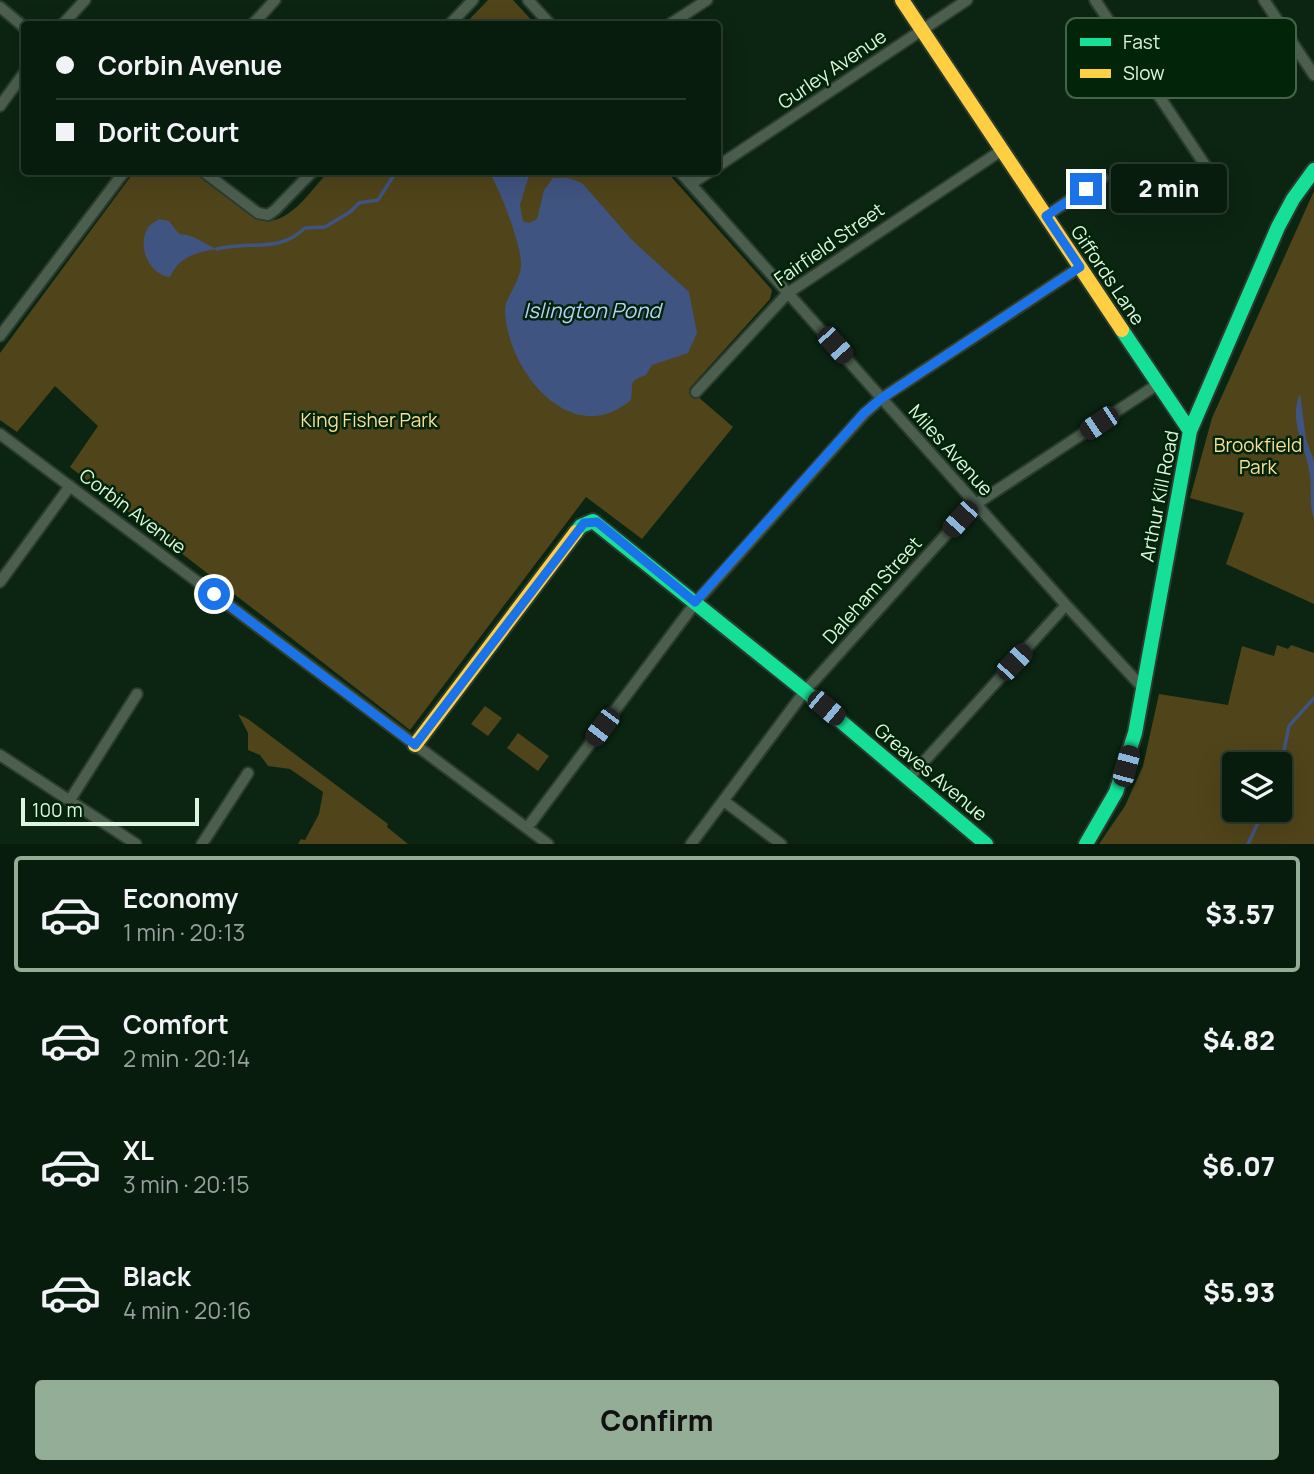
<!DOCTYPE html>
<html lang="en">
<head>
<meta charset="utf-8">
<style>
	:root { --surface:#081c0e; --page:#112517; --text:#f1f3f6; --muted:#98a19e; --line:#293a2e; --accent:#94ad97 }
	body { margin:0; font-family:Manrope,sans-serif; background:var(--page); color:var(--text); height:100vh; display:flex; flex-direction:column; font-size:26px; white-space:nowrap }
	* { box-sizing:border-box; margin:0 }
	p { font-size:23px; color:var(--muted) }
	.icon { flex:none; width:38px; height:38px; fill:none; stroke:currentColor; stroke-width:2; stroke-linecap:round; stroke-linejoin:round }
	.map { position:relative; height:844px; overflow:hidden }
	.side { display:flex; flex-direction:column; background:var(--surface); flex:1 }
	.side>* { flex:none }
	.top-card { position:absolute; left:21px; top:21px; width:700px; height:154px; border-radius:7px; box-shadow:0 7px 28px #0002,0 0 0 2px var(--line); display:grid; align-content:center; height:154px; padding:0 35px; background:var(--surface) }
	.buttons { position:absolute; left:1222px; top:752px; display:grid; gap:14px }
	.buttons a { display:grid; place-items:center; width:70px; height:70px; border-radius:7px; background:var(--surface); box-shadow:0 7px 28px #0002,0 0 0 2px var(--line); font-size:35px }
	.scale { position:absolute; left:21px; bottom:18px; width:178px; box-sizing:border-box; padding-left:7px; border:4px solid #ddf6df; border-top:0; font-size:19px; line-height:24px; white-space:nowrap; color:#ddf6df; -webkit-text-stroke:5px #022409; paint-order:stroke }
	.end { position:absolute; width:32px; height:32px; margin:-16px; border:9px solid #1a73e8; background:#fff; box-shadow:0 0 0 4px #fff }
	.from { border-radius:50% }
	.bubble { position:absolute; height:49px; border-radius:7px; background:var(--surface); box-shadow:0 7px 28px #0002,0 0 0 2px var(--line); font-size:23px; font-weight:800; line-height:49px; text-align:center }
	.car { position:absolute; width:21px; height:42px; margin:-21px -10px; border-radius:9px; box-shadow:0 0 5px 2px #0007; background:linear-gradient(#222 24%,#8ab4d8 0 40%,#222 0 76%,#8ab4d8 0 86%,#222 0) }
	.top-card b { display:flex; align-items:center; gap:24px; height:66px; font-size:26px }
	.top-card b+b { border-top:2px solid var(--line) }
	.top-card i { width:18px; height:18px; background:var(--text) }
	ul { padding:12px 0 0; list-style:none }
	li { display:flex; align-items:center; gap:21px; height:116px; margin:0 14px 10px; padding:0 21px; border:4px solid transparent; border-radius:7px }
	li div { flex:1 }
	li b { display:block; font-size:26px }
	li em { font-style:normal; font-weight:800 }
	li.current { border-color:var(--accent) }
	li>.icon { width:63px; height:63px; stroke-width:1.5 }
	.primary-button { display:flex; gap:14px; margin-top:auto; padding:14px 35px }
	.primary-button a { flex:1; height:80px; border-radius:7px; background:var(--accent); color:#111; font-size:28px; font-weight:800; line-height:80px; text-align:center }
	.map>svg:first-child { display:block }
	.green { fill:#50441a; fill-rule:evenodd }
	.water { fill:#405481 }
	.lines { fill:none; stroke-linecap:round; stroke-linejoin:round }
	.stream { stroke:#405481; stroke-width:3.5 }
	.street-casing { stroke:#2b3c2e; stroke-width:14 }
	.fast-casing { stroke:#2b3c2e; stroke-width:18 }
	.slow-casing { stroke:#2b3c2e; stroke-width:18 }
	.street { stroke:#4c5f4f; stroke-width:10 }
	.fast { stroke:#16e098; stroke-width:14 }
	.slow { stroke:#ffcf43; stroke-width:14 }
	.route { stroke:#1a73e8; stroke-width:9 }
	.labels { text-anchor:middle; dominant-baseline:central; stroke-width:5; stroke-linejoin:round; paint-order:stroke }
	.street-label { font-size:19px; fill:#ddf6df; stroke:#022409 }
	.park-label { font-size:19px; fill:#fcde98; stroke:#022409 }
	.water-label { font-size:21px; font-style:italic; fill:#bacefd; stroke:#022409 }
	.key { fill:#022409; stroke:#446349; stroke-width:2 }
	.key-label { font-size:19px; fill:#ddf6df }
</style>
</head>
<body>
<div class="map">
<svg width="1314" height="844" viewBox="0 0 1314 844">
	<rect width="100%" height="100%" fill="#0b2512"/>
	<path class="green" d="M488,0h25l22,24h-70z
		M134,172h63l61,47c28,11 53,-29 70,-47h339l105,118 -2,9 -81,90 44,38 -91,112 -56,-42 -176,233 -340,-263 28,-41 -43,-40 -38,46 -17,-12v-67z
		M1314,191v413l-88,-40 18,-51 -54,-15 22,-80z
		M1277,645l11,4 3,-4 23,8v191h-215l26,-38 18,-40 16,-72 69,11 14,-59 32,10zM1234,765h45v45h-45z
		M485,706l17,12 -14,18 -17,-12z
		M238,714l10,5 140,105 -1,3 21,17h-110l3,-5 4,1 14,-26 4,-22 -33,-23 -22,-3 -8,-11 -12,-5v-17z
		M518,733l31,23 -11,15 -31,-23z"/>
	<path class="water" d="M489,172h41l-10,33 3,16 6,2 8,-4 7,-29 9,-12h15l14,5 51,58 56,51 8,41 -9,20 -36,12 -6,10c-19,7 -12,7 -15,25 -60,51 -124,-30 -126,-89 -1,-13 17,-30 16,-49 -1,-20 -21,-73 -32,-90z
		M159,219l10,2 10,13c16,0 24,10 38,15 -21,3 -38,8 -47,28 -22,-2 -34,-33 -21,-51 3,-3 7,-5 10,-7z
		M1300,394l6,45 8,22v58c-6,-17 -1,-32 -5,-49 -4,-25 -21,-50 -9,-76z"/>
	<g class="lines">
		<path class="stream" d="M217,249c33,-9 61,5 88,-21l20,-1 25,-15 9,-9 19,-3 18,-28
			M1279,775l10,-49 25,-28
			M1248,844l16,-34"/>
		<g class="street-casing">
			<path id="street" d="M528,0l22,24
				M1095,0l114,171
				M1264,0l50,75
				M0,7l24,20
				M63,24l22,-24
				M253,24l22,-24
				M450,24l23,-24
				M670,24l37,-24
				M0,106l24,-33
				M718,166l249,-166
				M204,172l54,41 10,2 7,-5 37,-38
				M680,172l386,433 76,82
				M691,184l18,-12
				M1046,216l56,-38
				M0,336l124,-164
				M696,392l92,-99 214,-143
				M0,434l548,410
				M0,582l70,-96
				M0,755l136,89
				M909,778l157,-173
				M70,800l67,-106
				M724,801l57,43
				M527,828l169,-226 169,-189 17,-15 198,-131
				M202,844l46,-71
				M691,844l114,-153 155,-172 16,-15 182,-120"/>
		</g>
		<g class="fast-casing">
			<path id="fast" d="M1122,330l68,101
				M576,532l5,-6 12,-5 212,170 181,153
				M1086,844l30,-52 19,-59 55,-302 88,-204 15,-28 21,-29"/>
		</g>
		<g class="slow-casing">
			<path id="slow" d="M902,0l220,330
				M415,745l161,-213"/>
		</g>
		<use href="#street" class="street"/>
		<use href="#fast" class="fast"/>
		<use href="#slow" class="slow"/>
	</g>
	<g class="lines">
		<path class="route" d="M214,594l201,151 169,-222 13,-1 98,80 169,-189 18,-15 198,-131 -34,-51 40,-27"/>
	</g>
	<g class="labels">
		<g class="street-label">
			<text transform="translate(832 69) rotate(-34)">Gurley Avenue</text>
			<text transform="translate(829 244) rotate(-35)">Fairfield Street</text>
			<text transform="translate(1108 275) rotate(56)">Giffords Lane</text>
			<text transform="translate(951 450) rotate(48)">Miles Avenue</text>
			<text transform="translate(1159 496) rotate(-79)">Arthur Kill Road</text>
			<text transform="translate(133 511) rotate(37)">Corbin Avenue</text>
			<text transform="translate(872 590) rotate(-48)">Daleham Street</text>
			<text transform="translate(931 772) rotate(40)">Greaves Avenue</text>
		</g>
		<g class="park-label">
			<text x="369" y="420">King Fisher Park</text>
			<text x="1258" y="445">Brookfield<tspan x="1258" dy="22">Park</tspan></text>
		</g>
		<g class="water-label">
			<text x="592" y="310">Islington Pond</text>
		</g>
	</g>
	<rect x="1066" y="18" width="230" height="80" rx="10" class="key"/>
	<rect x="1080" y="38" width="31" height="8" fill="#16e098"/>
	<rect x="1080" y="69" width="31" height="9" fill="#ffcf43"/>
	<g class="key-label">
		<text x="1123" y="49">Fast</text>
		<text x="1123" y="80">Slow</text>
	</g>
</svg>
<div class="buttons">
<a><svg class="icon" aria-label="layers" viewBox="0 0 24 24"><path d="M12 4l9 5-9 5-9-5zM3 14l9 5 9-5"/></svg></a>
</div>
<div class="scale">100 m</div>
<i class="end from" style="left:214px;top:594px"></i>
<i class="end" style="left:1086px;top:189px"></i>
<div class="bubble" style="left:1111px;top:164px;width:116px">2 min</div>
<i class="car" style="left:835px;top:345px;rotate:138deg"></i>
<i class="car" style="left:1099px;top:423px;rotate:236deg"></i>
<i class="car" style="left:960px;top:519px;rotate:222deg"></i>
<i class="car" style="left:1014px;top:662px;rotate:43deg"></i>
<i class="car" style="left:826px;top:708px;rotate:130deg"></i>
<i class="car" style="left:602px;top:727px;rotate:217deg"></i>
<i class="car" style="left:1126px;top:766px;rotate:15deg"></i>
<div class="top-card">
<b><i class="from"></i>Corbin Avenue</b>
<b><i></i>Dorit Court</b>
</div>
</div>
<section class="side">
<ul>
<li class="current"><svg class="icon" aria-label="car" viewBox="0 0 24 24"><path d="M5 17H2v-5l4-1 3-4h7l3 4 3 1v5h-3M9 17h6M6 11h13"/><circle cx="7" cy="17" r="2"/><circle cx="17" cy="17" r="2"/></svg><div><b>Economy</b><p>1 min · 20:13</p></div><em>$3.57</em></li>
<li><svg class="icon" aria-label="car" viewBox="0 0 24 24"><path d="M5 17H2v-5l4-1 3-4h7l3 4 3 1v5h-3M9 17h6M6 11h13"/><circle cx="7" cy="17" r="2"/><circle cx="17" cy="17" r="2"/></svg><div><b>Comfort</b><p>2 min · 20:14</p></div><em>$4.82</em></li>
<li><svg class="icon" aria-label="car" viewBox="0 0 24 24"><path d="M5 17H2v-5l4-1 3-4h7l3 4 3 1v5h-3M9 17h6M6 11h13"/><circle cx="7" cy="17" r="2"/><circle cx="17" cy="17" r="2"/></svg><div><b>XL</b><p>3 min · 20:15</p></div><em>$6.07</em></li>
<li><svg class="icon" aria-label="car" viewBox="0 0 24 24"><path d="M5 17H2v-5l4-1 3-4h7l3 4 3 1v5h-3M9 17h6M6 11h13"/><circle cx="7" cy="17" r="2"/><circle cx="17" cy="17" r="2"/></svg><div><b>Black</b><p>4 min · 20:16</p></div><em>$5.93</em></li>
</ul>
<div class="primary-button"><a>Confirm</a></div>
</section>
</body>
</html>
